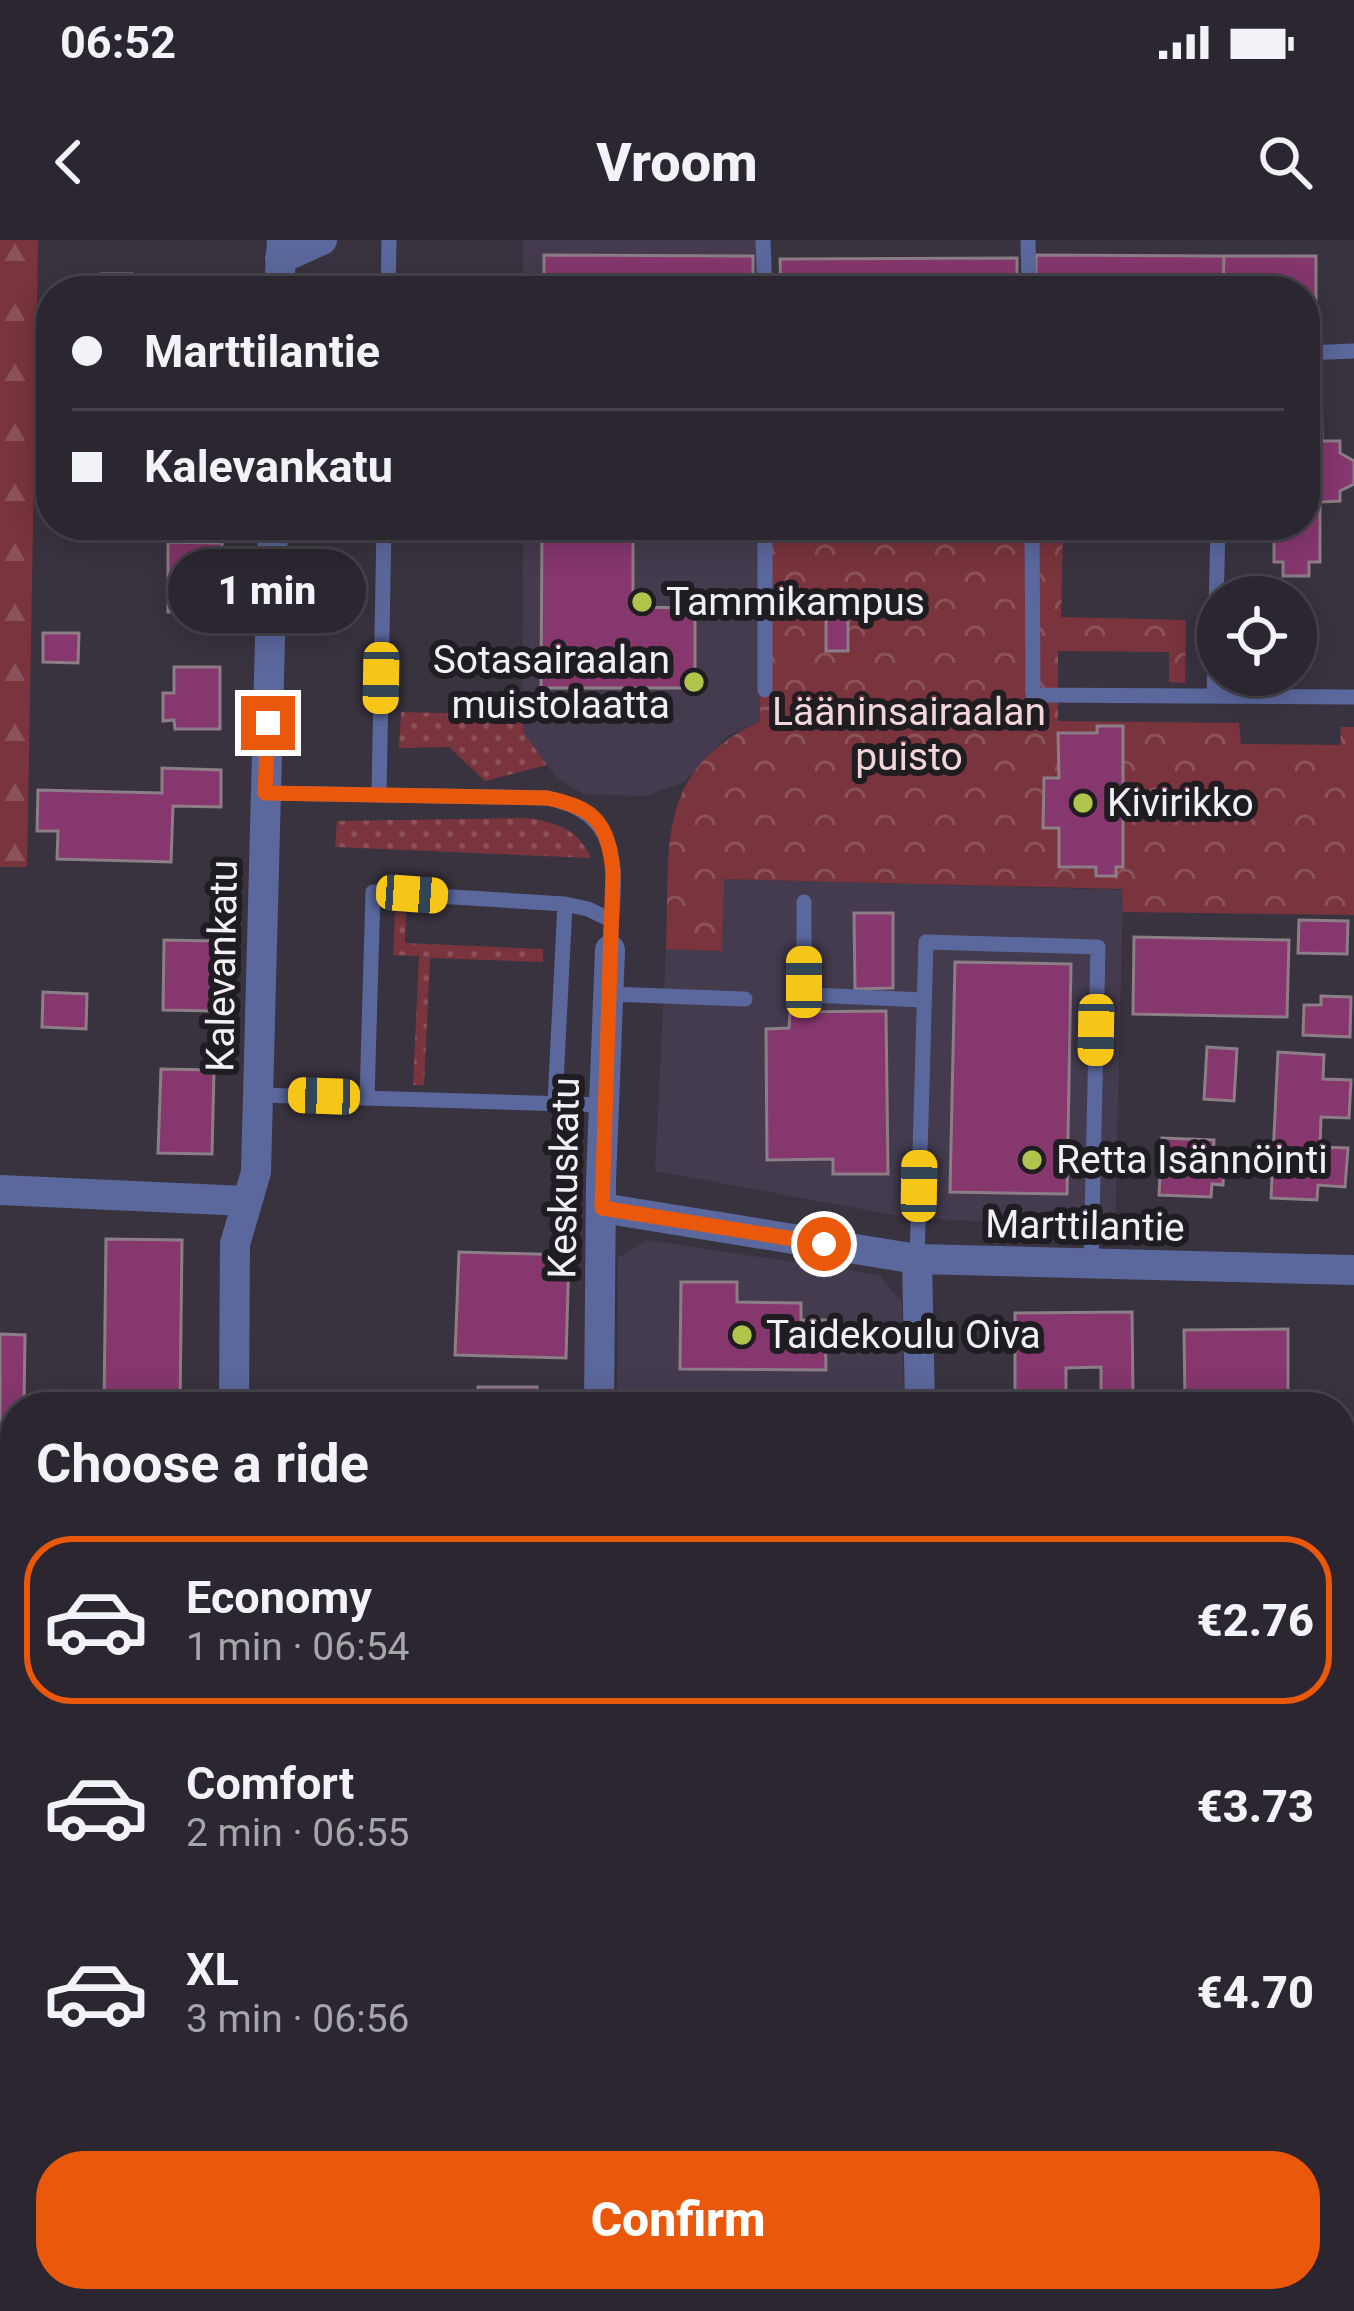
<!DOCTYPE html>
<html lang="en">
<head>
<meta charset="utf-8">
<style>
	:root { --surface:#2b262f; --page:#37323b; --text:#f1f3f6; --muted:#a6a5aa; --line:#47434b; --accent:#ea580c }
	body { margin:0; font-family:Roboto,sans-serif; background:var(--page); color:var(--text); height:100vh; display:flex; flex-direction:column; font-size:45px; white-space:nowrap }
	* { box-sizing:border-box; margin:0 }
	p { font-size:39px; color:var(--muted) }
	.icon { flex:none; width:66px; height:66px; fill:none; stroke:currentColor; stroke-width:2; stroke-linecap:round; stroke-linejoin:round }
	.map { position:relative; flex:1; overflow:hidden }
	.panel { position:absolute; left:0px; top:1152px; width:1356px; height:921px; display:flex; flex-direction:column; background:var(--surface); border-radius:48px 48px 0 0; box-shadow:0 6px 30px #0003,0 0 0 3px var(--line) }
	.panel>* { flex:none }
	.guide { position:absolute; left:36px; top:36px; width:1284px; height:264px; border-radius:48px; box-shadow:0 6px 30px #0003,0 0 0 3px var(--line); display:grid; align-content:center; height:264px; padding:0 36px; background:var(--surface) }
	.buttons { position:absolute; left:1197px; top:336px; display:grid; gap:24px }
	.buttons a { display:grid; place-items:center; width:120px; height:120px; border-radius:50%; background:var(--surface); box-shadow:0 6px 30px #0003,0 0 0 3px var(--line); font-size:60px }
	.end { position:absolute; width:54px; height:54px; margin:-27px; border:15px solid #ea580c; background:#fff; box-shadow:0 0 0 6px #fff }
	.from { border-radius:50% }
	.bubble { position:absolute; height:84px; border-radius:42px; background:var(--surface); box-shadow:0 6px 30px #0003,0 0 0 3px var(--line); font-size:39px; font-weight:800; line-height:84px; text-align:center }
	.car { position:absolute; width:36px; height:72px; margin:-36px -18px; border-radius:15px; box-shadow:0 0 9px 3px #0007; background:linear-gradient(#f5c518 24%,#345 0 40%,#f5c518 0 76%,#345 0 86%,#f5c518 0) }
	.guide b { display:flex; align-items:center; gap:42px; height:114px; font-size:45px }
	.guide b+b { border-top:3px solid var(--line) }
	.guide i { width:30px; height:30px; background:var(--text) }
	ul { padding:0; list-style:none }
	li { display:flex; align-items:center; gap:36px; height:168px; margin:0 24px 18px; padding:0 12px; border:6px solid transparent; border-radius:48px }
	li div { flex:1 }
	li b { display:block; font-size:45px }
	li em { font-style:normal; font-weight:800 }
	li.active { border-color:var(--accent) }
	li>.icon { width:108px; height:108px; stroke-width:1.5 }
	h2 { padding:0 36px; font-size:54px; line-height:144px }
	.button { display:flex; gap:24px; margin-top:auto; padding:24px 36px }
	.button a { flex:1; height:138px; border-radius:48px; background:var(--accent); color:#fff; font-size:48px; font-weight:800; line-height:138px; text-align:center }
	.status { display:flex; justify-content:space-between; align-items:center; height:84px; padding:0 60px; background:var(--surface); direction:ltr }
	.status svg { height:33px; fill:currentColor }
	header { display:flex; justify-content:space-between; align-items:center; height:156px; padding:0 36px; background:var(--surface); font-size:54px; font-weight:800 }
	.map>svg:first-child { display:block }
	.built { fill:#443c4e }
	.grass { fill:url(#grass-dots) }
	.forest { fill:url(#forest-firs) }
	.park { fill:url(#park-crowns) }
	.building { fill:#86376e; stroke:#8c7d86; stroke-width:3 }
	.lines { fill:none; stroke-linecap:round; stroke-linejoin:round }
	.lane { stroke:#5b689d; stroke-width:15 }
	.street { stroke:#5b689d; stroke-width:30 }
	.primary { stroke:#869af0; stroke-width:30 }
	.route { stroke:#ea580c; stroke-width:15 }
	.poi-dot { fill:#b2c34c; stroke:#1f1c22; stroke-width:4.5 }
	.labels { text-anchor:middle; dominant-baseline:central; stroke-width:12; stroke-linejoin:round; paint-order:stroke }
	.poi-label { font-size:39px; fill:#f2eff7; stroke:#1f1c22; text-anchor:start }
	.park-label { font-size:39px; fill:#f3d6d8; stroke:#1f1c22 }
	.street-label { font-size:39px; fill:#f2eff7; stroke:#1f1c22 }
</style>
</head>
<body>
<div class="status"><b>06:52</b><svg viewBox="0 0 49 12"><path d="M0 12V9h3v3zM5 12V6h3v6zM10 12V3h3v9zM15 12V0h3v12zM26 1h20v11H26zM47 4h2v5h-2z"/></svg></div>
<header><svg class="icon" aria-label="back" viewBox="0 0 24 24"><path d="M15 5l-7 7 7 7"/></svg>Vroom<svg class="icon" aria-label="search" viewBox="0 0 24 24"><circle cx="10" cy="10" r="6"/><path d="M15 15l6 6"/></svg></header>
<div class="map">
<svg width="1354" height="2071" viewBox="0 0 1354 2071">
	<defs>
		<pattern id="grass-dots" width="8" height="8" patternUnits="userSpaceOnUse" patternTransform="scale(3)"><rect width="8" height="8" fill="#79343d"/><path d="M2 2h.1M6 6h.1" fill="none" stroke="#8c525a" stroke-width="1.8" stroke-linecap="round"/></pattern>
		<pattern id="forest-firs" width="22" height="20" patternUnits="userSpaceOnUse" patternTransform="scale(3)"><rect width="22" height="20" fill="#79343d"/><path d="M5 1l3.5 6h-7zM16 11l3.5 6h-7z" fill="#8c525a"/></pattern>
		<pattern id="park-crowns" width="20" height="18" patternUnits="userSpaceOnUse" patternTransform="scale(3)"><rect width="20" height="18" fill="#79343d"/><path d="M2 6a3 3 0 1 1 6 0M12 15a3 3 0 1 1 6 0" fill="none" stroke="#8c525a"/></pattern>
	</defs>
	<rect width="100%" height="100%" fill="#39333f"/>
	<path class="built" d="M523,0h238v51h-238z
		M523,285h237v196l-33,15 -43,46 -39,14 -62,-2 -27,-17 -34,-45z
		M723,639l400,11 -8,339 -210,-12 -250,-46 11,-222 55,2z
		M647,1000l232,35 23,28 2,104h-287l1,-149z"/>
	<path class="grass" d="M401,472l122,3v17l24,33 -62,16 -36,-34 -50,1z
		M528,578c30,5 50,11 63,40l-256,-11 2,-26z
		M395,672l11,1 -1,30 138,6v13l-113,-4 -6,127h-11l6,-129 -26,-1z
		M0,1983l15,3v72h66v13h-81z
		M839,2058h90l91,13h-181z"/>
	<path class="forest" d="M0,0h38l-11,627h-27z"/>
	<path class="park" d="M760,285h429l-1,8 -125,-3 -2,87 125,3 -1,63 -16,-1v-30l-111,-1v70l181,2 2,21 99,1 1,-18h13v188l-231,-3 -1,-23 -398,-10 -2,72 -56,-2c5,-104 -14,-176 94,-228z"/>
	<path class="building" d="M544,15l209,1v35h-209z
		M1036,15l188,1 -1,35h-187z
		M1224,16h92v66h-11v-31h-82z
		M1017,18v33h-236l-1,-32z
		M101,34h31v12h28v5h-59z
		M1305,138h16l1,63h18v12l14,8v23l-14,7v10l-20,1v60h-11v14h-26v-14h-9v-37h31z
		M542,285h91v82l62,1v80h-154z
		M168,302l54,1v69h-54z
		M826,373h22v38h-22z
		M43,393h36l-1,30 -35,-1z
		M174,427h46v62h-45l-1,-9 -11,1v-28h11z
		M1097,486h26v141h-7v9h-20v-9h-37v-39h-16l1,-50h15l-1,-45h39z
		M162,528l59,2v37l-48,-1 -2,56 -114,-3 1,-28h-21l1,-41 124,3z
		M854,673h39v75l-38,1z
		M1299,680l49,1 -1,33 -49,-1z
		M1134,697l155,3 -2,77 -154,-3z
		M164,700l51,1 -1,70 -51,-1z
		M955,722l116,2 -4,230 -117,-2z
		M43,752l44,2 -1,35 -44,-2z
		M1321,756l30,1 -1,40 -47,-2 1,-30h17z
		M886,771l2,163h-55v-15l-66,1 -1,-131 23,-1 1,-16z
		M1207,807l30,2 -3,52 -30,-2z
		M1278,812l46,3 -1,24 28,1 -2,38 -28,-1 -1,30 28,1 -3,39 -27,-2 -1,15 -46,-2z
		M161,829l53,1 -2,84 -54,-1z
		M1162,898l52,2 -1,20 11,1 -1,24 -11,-1 -1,13 -52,-2z
		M106,999l76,1 -2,167h-76z
		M459,1012l110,3 -3,103 -111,-3z
		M681,1042h56v20l64,1v17h24l1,50 -146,-1z
		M1132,1072l1,81h-32v-26l-35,1v24h24v15h-75v-94z
		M1288,1089v72l-103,1 -1,-72z
		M0,1094l25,1 -1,72h-9v26h-15z
		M478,1147h59l-1,20h-59z
		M0,1312h15v95h-15z
		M1341,1464h13v32h-13z
		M1341,1531h13v65h-13z
		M0,1583l15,1v98h-15z
		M0,1847l15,3v72l-15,-3z
		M301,2058h275v13h-275z
		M737,2058h102v13h-102z"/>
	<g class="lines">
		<path class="lane" d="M763,0l2,51
			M1028,0l1,51
			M388,51l1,-51
			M1305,113l49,-2
			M1032,285l1,170 321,2
			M765,450v-165
			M1214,456l4,-171
			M265,553l282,5c85,17 65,84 63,152
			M379,555l5,-270
			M804,662v88l8,5 112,5
			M608,754l137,5
			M258,855l346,10
			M367,858l6,-206 192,12 23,5 23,11
			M555,863l10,-199
			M917,1019l9,-317 172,5 -7,318
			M0,1576l15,1
			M1341,1728h13
			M1341,1813h13
			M115,2064l135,4"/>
		<path class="street" d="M280,19l42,-19
			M279,51l3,-51
			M0,950l246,11
			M602,968l315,51 437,11
			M917,1019l3,148
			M234,1167l1,-163 21,-72 17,-647
			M599,1167l2,-226 9,-231
			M652,2058v13
			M250,2071v-13"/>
		<path class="primary" d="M0,1731l15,3
			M0,1793l15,3
			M1341,1984l13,-1
			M1341,2045l13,-1"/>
	</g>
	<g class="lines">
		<path class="route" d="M268,483l-3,70 282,5c49,10 61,25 66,74l-11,336 222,36"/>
	</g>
	<g class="poi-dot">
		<circle cx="642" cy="362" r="12"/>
		<circle cx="694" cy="442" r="12"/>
		<circle cx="1083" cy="563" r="12"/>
		<circle cx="1032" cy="920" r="12"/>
		<circle cx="742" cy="1095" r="12"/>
	</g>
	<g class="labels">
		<g class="poi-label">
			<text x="666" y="362">Tammikampus</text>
			<text x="670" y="420" text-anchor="end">Sotasairaalan<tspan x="670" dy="45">muistolaatta</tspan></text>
			<text x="1107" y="563">Kivirikko</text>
			<text x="1056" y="920">Retta Isännöinti</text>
			<text x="766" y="1095">Taidekoulu Oiva</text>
		</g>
		<g class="park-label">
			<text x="909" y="472">Lääninsairaalan<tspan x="909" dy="45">puisto</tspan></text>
		</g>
		<g class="street-label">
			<text transform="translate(222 726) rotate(-89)">Kalevankatu</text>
			<text transform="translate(564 938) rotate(-89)">Keskuskatu</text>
			<text transform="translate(1085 986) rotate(1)">Marttilantie</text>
		</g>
	</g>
</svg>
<div class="buttons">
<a><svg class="icon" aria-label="locate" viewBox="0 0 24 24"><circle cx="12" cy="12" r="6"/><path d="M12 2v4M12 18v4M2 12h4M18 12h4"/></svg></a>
</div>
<i class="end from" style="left:824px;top:1004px"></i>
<i class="end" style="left:268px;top:483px"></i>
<div class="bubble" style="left:168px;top:309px;width:198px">1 min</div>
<i class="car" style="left:381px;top:438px;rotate:181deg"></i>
<i class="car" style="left:412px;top:654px;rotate:94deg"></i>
<i class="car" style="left:804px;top:742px;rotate:0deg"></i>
<i class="car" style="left:1096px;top:790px;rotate:181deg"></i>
<i class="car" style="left:324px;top:856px;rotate:272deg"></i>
<i class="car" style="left:919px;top:946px;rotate:1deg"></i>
<div class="guide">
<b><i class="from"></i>Marttilantie</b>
<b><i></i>Kalevankatu</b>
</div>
<section class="panel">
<h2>Choose a ride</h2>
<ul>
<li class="active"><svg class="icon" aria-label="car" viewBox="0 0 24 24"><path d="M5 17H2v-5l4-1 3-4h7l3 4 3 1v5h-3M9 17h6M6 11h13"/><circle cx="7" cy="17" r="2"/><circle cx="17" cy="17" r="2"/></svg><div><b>Economy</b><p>1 min · 06:54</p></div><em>€2.76</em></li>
<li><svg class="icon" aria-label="car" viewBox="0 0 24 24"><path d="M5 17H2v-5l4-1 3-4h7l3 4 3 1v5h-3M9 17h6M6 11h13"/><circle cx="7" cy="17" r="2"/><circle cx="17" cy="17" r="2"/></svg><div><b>Comfort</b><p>2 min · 06:55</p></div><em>€3.73</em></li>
<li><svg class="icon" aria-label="car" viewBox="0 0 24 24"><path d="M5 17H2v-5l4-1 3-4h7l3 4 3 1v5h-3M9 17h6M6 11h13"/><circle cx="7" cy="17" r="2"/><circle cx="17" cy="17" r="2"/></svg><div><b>XL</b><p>3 min · 06:56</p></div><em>€4.70</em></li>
</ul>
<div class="button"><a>Confirm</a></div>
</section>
</div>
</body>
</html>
